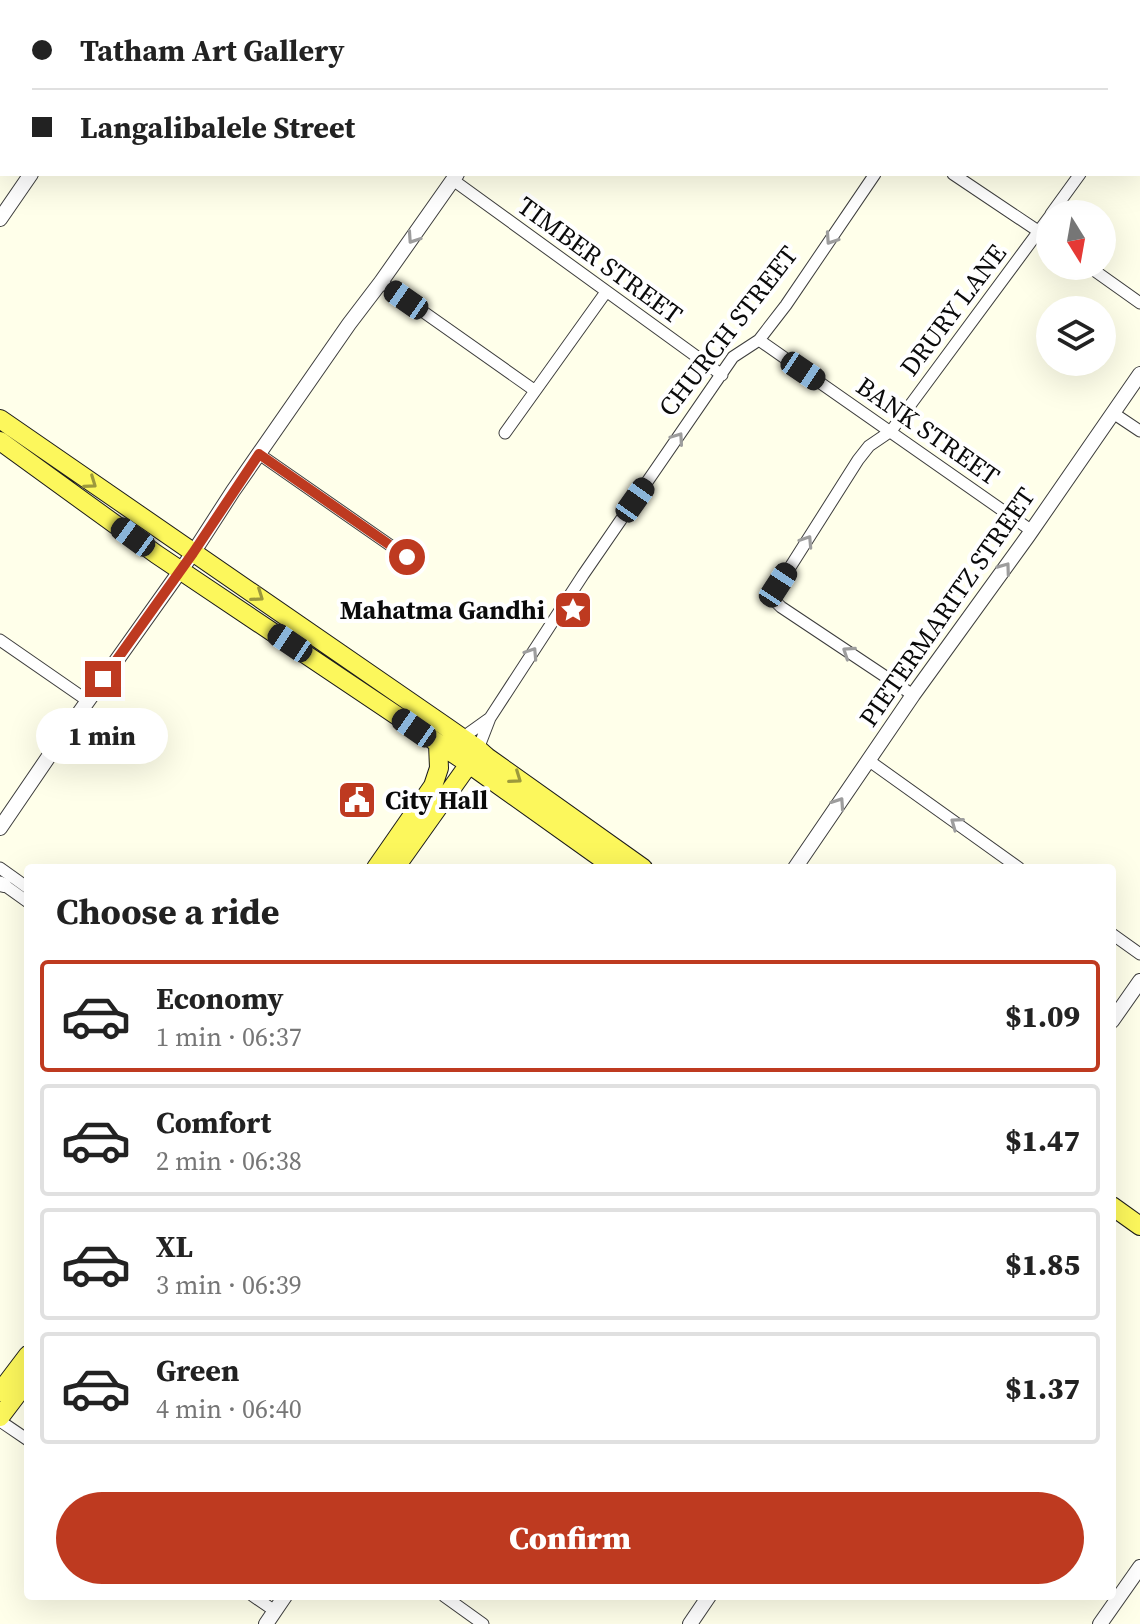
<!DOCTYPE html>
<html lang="en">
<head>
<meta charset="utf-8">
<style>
	:root { --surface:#fff; --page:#f6f6f6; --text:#222; --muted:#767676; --line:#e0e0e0; --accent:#be3a20 }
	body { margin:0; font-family:"Source Serif 4",serif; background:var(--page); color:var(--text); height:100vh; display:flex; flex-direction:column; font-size:30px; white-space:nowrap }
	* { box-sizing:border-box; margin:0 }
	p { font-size:26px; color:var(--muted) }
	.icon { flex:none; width:44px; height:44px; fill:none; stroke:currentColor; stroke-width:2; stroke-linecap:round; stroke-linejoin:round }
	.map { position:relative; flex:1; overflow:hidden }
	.details { position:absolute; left:24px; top:864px; width:1092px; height:736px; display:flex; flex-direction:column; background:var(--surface); border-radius:8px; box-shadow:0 8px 32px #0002 }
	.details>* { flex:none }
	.hud { position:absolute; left:0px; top:0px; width:1140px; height:176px; box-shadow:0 8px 32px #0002; display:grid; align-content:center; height:176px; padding:0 32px; background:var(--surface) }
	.needle { width:52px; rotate:169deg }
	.controls { position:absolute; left:1036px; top:200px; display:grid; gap:16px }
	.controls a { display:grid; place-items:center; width:80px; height:80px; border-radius:50%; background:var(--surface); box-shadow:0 8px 32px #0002; font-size:40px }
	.end { position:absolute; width:36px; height:36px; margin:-18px; border:10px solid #be3a20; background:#fff; box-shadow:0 0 0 4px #fff }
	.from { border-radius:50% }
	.bubble { position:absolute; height:56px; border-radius:28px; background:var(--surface); box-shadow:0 8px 32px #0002; font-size:26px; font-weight:800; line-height:56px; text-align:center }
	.car { position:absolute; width:24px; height:48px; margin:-24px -12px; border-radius:10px; box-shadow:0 0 6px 2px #0007; background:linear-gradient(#222 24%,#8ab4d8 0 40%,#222 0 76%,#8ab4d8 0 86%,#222 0) }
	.hud b { display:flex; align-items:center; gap:28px; height:76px; font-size:30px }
	.hud b+b { border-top:2px solid var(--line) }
	.hud i { width:20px; height:20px; background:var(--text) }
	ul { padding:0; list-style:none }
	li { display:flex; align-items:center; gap:24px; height:112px; margin:0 16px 12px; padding:0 16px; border:4px solid var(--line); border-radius:8px }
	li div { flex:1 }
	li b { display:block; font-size:30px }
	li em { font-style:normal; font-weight:800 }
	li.active { border-color:var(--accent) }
	li>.icon { width:72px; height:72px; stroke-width:1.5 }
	h2 { padding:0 32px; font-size:36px; line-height:96px }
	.button { display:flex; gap:16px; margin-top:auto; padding:16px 32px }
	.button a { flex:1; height:92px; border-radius:48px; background:var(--accent); color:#fff; font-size:32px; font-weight:800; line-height:92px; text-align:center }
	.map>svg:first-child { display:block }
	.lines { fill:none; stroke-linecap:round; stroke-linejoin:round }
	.minor-casing { stroke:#3e3e3e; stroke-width:13 }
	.tertiary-casing { stroke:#3e3e3e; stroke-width:16 }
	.primary-casing { stroke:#1c1c1c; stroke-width:20 }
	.minor { stroke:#fff; stroke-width:11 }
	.tertiary { stroke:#fff; stroke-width:14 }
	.primary { stroke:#fcf75c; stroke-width:18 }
	.oneway { stroke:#9d9d9d }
	.oneway2 { stroke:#9c993c }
	.route { stroke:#be3a20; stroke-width:10 }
	.labels { text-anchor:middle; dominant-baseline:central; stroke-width:8; stroke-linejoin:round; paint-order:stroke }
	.street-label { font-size:26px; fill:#0b0b0b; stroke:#fff }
	.poi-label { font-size:26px; font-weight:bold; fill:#0b0b0b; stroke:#fff; text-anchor:end }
</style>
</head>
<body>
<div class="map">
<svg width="1140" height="1624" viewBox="0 0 1140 1624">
	<rect width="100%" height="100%" fill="#ffffea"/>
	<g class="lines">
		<g class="minor-casing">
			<path id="minor" d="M530,0l3,2
				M990,2l1,-2
				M1138,91l2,-3
				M1138,129l2,2
				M953,174l97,65
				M453,180l269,195
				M1051,214l29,-40
				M1088,266l52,37
				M381,282l153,108
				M759,340l273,191
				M1113,413l27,18
				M505,433l101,-141
				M259,454l148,103
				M0,640l88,61
				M913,695l-132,-88 -4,-4 -2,-12 83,-131 11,-14 22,-15 159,-215
				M462,738l28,-20
				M478,749l12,-31 93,-143 150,-218 26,-17 27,-35 89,-131
				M868,760l151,108
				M0,868l28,20
				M0,882l28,20
				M1112,934l28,20
				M0,1421l28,19
				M253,1596l22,15
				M444,1596l39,28"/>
		</g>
		<g class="tertiary-casing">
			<path id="tertiary" d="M153,2l1,-2
				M577,2l1,-2
				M0,219l31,-45
				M0,828l60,-88 133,-187 40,-62 116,-167 32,-42 76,-108
				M795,868l118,-173 115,-159 112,-162
				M0,884l4,1
				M1112,1021l28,-40
				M266,1624l19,-28
				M690,1624l19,-28
				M1100,1624l40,-57"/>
		</g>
		<g class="primary-casing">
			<path id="primary" d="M0,419l445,307 33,23 9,8 156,111
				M0,441l156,113 313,210 146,104
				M376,868l57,-82 6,-18 -1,-24
				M395,868l74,-104
				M1112,1206l28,20
				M0,1392l28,-37
				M0,1417l28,-37"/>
		</g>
		<use href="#minor" class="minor"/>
		<use href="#tertiary" class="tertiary"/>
		<use href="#primary" class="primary"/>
	</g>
	<defs><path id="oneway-chevron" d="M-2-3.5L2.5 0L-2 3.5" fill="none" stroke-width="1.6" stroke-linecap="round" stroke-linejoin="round" transform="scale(2)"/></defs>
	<g class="oneway">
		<use href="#oneway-chevron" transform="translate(413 238) rotate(124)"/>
		<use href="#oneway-chevron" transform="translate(831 239) rotate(124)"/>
		<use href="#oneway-chevron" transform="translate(678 438) rotate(-55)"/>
		<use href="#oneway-chevron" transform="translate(807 541) rotate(-57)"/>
		<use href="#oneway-chevron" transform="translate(1005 568) rotate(-54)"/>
		<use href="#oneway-chevron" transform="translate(848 652) rotate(-146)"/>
		<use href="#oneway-chevron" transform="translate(532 653) rotate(-57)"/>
		<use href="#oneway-chevron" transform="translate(839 803) rotate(-56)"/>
		<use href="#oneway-chevron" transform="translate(956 823) rotate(-144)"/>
	</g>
	<g class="oneway2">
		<use href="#oneway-chevron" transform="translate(91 483) rotate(35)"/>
		<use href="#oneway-chevron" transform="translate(258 596) rotate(35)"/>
		<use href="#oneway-chevron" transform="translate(516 778) rotate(35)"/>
	</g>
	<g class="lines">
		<path class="route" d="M103,679l90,-126 66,-99 148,103"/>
	</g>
	<defs>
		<g id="sight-square" transform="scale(2)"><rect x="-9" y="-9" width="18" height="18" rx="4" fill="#be3a20" stroke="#fff"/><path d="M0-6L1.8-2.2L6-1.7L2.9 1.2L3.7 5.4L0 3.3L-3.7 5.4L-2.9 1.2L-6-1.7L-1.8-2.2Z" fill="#fff"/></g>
		<g id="civic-square" transform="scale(2)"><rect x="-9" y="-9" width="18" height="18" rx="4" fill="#be3a20" stroke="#fff"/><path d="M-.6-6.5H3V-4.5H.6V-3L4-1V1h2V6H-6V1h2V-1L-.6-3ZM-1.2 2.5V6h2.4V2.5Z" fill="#fff"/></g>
	</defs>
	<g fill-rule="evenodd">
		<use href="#sight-square" x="573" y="610"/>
		<use href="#civic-square" x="357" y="800"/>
	</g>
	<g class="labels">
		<g class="street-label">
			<text transform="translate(600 260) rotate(36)">TIMBER STREET</text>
			<text transform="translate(953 310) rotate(-53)">DRURY LANE</text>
			<text transform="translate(728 331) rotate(-52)">CHURCH STREET</text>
			<text transform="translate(928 431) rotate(35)">BANK STREET</text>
			<text transform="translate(947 607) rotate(-55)">PIETERMARITZ STREET</text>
		</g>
		<g class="poi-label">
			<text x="545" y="610">Mahatma Gandhi</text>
			<text x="385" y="800" text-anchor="start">City Hall</text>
		</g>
	</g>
</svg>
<div class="controls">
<a><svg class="needle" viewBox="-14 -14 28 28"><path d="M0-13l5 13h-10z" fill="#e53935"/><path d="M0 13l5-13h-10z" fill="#767676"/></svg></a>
<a><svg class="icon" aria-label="layers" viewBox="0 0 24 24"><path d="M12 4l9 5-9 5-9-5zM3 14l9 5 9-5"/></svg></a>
</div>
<i class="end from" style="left:407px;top:557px"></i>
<i class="end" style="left:103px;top:679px"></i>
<div class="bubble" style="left:36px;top:708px;width:132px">1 min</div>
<i class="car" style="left:406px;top:300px;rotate:305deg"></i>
<i class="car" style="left:803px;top:371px;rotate:124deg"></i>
<i class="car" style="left:635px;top:500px;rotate:35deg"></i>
<i class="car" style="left:133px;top:537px;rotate:306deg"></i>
<i class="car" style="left:778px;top:585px;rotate:33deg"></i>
<i class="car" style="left:290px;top:643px;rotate:304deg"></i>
<i class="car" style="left:414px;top:728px;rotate:305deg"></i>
<div class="hud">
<b><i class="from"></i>Tatham Art Gallery</b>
<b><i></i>Langalibalele Street</b>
</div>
<section class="details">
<h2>Choose a ride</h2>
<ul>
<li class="active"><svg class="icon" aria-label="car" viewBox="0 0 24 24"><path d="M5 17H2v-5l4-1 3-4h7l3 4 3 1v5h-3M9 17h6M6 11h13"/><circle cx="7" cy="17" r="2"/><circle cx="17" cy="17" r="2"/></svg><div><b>Economy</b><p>1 min · 06:37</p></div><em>$1.09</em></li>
<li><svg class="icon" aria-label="car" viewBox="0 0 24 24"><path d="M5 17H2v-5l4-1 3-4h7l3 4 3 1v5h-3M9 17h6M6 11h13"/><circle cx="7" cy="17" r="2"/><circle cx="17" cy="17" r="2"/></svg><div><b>Comfort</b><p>2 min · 06:38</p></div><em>$1.47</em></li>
<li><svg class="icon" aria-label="car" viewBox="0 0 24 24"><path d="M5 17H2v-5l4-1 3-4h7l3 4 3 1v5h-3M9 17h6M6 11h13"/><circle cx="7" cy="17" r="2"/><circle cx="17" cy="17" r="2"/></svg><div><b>XL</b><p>3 min · 06:39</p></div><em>$1.85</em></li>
<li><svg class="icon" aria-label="car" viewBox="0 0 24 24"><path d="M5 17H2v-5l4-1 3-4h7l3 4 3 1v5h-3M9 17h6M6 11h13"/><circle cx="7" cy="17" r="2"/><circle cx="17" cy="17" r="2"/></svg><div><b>Green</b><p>4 min · 06:40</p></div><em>$1.37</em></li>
</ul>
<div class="button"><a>Confirm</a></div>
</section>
</div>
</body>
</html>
